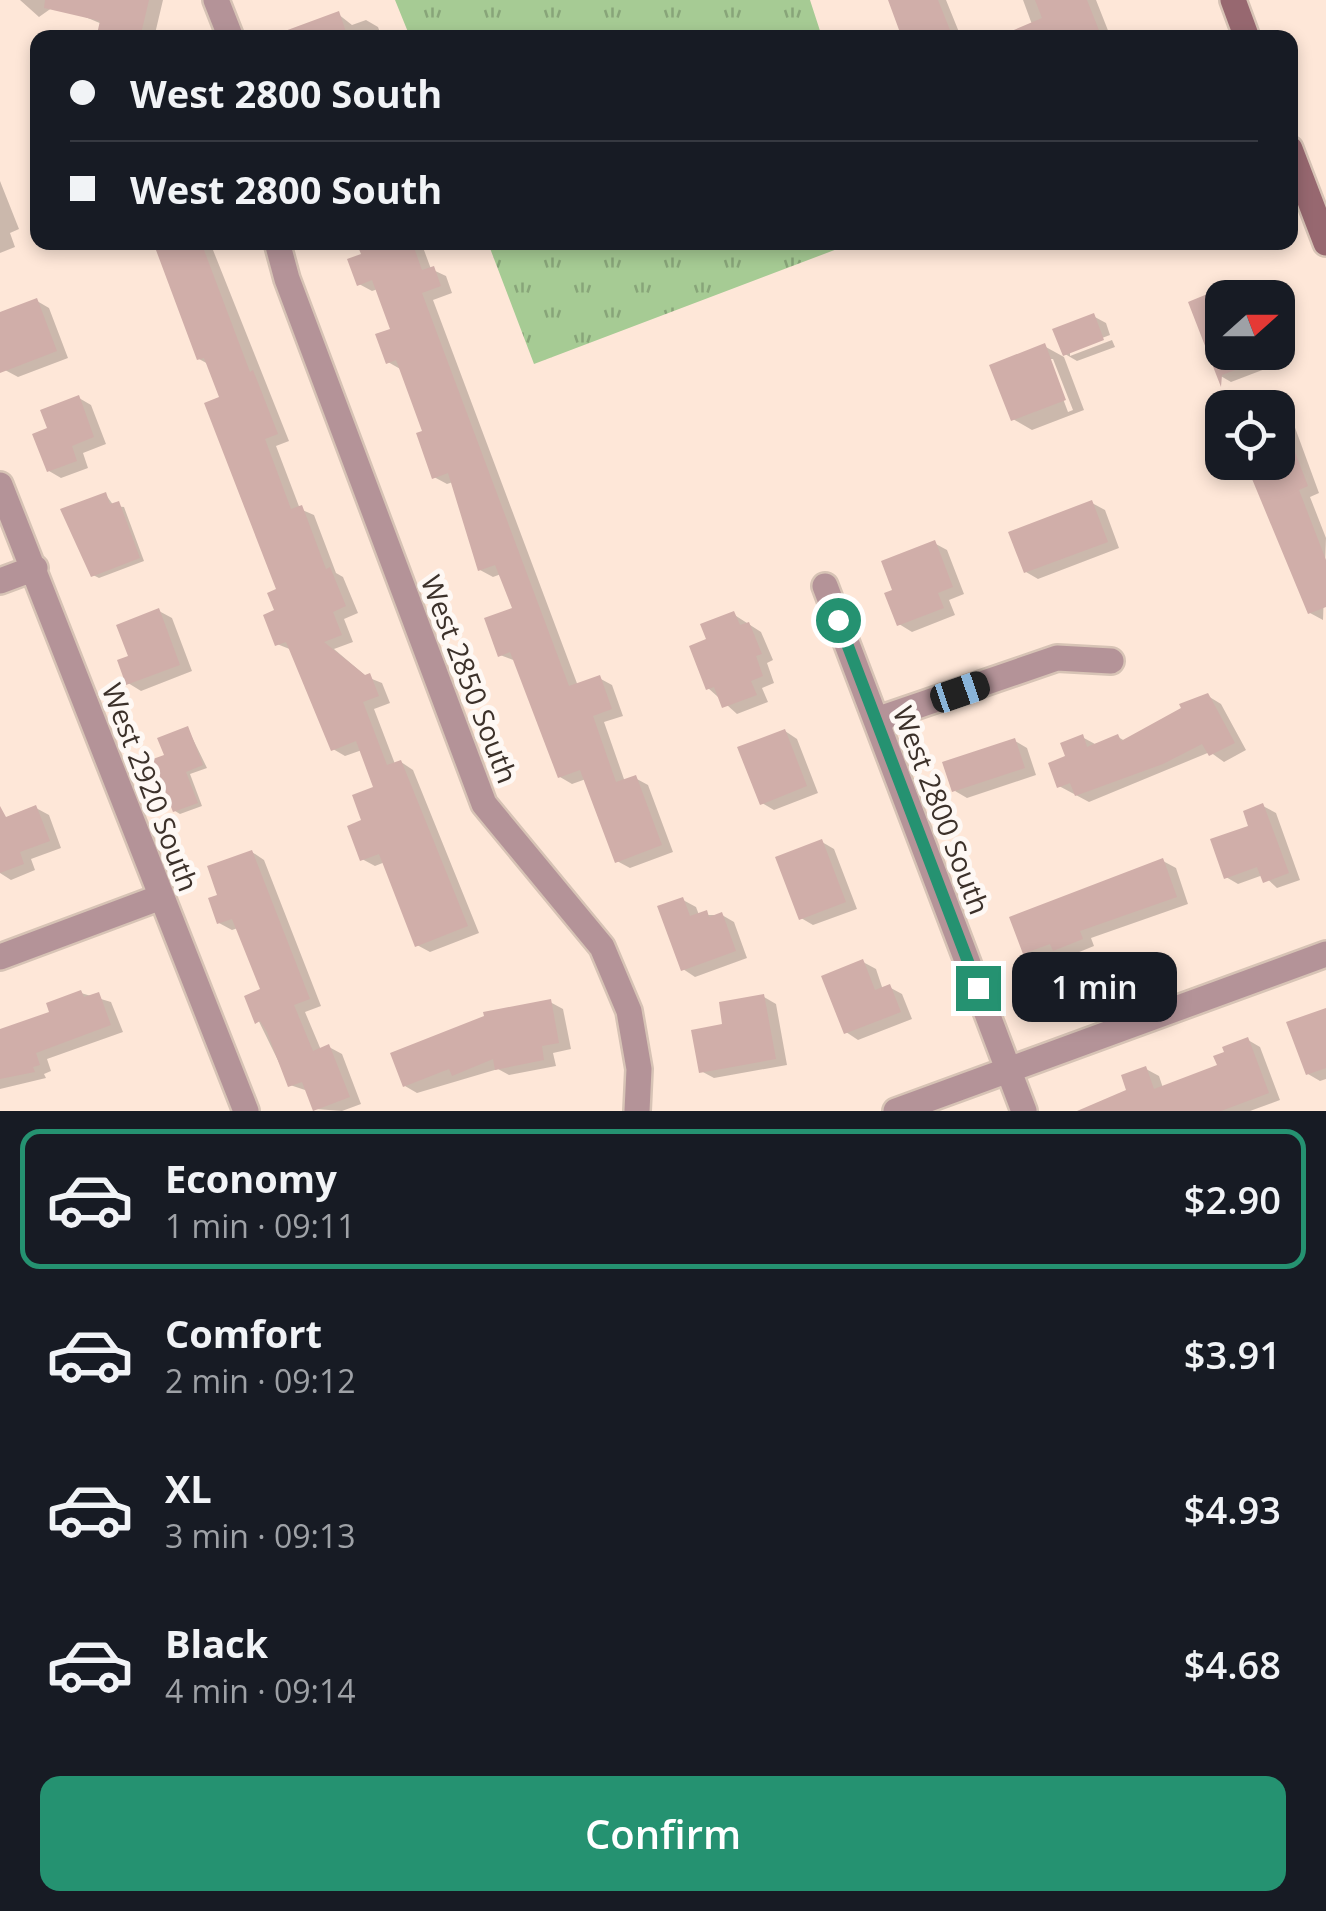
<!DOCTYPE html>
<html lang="en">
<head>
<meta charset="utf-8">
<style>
	:root { --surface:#171b24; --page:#20242c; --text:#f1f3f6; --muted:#9ea1a6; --line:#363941; --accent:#259271 }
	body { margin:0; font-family:"Open Sans",sans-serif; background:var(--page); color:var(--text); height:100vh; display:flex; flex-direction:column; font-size:38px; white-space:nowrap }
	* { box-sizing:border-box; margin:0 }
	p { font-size:32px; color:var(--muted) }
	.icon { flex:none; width:55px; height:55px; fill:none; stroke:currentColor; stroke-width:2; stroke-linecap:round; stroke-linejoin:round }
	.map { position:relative; height:1111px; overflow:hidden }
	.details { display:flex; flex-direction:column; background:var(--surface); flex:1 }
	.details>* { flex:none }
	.hud { position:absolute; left:30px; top:30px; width:1268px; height:220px; border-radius:20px; box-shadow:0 5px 15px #0003; display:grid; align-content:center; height:220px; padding:0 40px; background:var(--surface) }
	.needle { width:65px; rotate:69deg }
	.controls { position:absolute; left:1205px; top:280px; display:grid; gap:20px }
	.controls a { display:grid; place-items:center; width:90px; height:90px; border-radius:20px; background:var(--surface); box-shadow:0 5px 15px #0003; font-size:50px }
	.end { position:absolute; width:45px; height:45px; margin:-22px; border:12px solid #259271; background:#fff; box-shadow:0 0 0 5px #fff }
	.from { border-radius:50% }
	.bubble { position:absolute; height:70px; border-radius:20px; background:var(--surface); box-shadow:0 5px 15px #0003; font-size:32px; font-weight:600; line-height:70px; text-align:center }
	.car { position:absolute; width:30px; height:60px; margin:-30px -15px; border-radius:12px; box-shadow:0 0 8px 2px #0007; background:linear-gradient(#222 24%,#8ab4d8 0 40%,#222 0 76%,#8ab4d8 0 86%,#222 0) }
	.hud b { display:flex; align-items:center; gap:35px; height:95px; font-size:38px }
	.hud b+b { border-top:2px solid var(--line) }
	.hud i { width:25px; height:25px; background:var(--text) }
	ul { padding:18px 0 0; list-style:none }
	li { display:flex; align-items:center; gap:30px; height:140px; margin:0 20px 15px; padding:0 20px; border:5px solid transparent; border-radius:20px }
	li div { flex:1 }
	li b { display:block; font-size:38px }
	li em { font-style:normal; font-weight:600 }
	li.current { border-color:var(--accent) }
	li>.icon { width:90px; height:90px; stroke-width:1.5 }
	.primary-button { display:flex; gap:20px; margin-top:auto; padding:20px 40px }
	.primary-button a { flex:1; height:115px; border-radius:20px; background:var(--accent); color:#fff; font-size:40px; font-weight:600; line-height:115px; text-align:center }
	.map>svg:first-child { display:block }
	.grass { fill:url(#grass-tufts) }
	.shadow { fill:#0003; fill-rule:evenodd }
	.building { fill:#d0aea9 }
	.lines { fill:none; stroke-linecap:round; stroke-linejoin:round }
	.street-casing { stroke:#d7c3b5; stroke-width:30 }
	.secondary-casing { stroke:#d7c3b5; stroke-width:30 }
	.street { stroke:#b49398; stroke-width:25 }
	.secondary { stroke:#976870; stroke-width:25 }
	.route { stroke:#259271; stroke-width:12 }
	.labels { text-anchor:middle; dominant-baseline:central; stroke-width:10; stroke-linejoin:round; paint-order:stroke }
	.street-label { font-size:28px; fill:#3c312a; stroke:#fef8f4 }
</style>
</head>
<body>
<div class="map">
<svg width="1326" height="1111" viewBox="0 0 1326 1111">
	<defs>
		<pattern id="grass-tufts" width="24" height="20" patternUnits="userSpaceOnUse" patternTransform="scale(2.5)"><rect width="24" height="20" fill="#a6cb94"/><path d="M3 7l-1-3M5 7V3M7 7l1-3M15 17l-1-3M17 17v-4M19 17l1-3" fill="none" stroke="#88a579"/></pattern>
	</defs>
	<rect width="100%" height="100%" fill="#fee7d8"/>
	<path class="grass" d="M395,0h415l12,37h-412z
		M488,243h365l-319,121z"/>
	<path class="shadow" d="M20,0h43l-24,17z
		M87,0h76l-9,38h-49l-3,-14 -19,-8z
		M893,0h53l15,37 -56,1z
		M1023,0h73l15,38h-74z
		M338,14l14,11 14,-5 12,7 4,11h-77z
		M0,181l19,48 -9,4 5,14 -15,6z
		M156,242h61l2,6 -6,2 76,191 -13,5 24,63 14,6 22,58 7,4 15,36 -14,6 9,23 -19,7 33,28 15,6 8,20 -16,6 21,55 6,-2 12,8 66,163 -49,19 -13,-7 -32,-83 -10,4 -13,-7 2,-37 12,-34 -14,-38 -17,6 -12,-7 -41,-99 -15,-6 3,-54 -57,-192 -13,-33 -11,-6z
		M359,242h62l10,27 15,7 6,17 -19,7 145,386 21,-8 13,7 11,31 -19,6 21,60 10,-4 13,7 25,67 -43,16 -13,-7 -31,-82 -14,5 -12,-7 -44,-116 -16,-6 15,-45 -14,-36 -8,3 -13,-7 -27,-88 -6,2 -13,-7 -9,-45 -23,-62 -14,-8 5,-32 -15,-41 -6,2 -13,-7 5,-29z
		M1225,290l12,7 -15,1v54h36l7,17 -34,13 -12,-7 -28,-72z
		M37,301l12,7 19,50 -50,19 -13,-7 -5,-14v-41z
		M1093,316l13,7 4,12 -40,15v6l42,-16 3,7 -38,14 -12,-7z
		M1044,346l20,11 20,53 -52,20 -19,-11zM1048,359h5l20,51 -5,2z
		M79,398l12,7 15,39 -23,9 5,15 -27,10 -12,-7 1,-41z
		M1277,407l13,7 29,79 -9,4 16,41 -3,82 -13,-7 -32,-151z
		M106,495l8,11 10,1 20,54 -45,17 -6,-3z
		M1092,503l13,7 14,38 -81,31 -12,-7z
		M934,543l13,7 17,44 -15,6 6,15 -43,17 -13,-8 -4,-32z
		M159,611l13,7 20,53 -51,20 -13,-8 3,-25z
		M733,614l28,18 12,28 -6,3 7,20 -12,5 6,14 -31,12 -29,-26z
		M1208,696l13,8 25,46 -22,12 -14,-10 -121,50 -30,-16 9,-28 14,-21 13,7 23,-7 7,4z
		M188,729l19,39 -17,6 12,32 -22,8 -5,-3 -8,-54z
		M785,731l12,8 21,54 -44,17 -12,-7z
		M1015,741l12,7 9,27 -69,23 -12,-7z
		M1263,806l13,7 24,67 -23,8 -14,-13 -25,9 -12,-7z
		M36,808l13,7 12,33 -30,11 4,11 -24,10 -11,-7v-51z
		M822,842l12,7 23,60 -44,16 -12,-7z
		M252,852l12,8 57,146 -16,6 16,38 8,-3 13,7 19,50 -19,7 -27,-2 -7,-18 -18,-6 -43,-88 16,-6 -25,-63 -6,2 -13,-7 1,-27z
		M1163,861l13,7 12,36 -97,34 3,8 -27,11 -9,-5 -20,7 -13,-7z
		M683,900l13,7 3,8h23l12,7 13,36 -52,19 -12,-8z
		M863,962l13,7 7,21 6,-3 13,7 10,25 -54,21 -12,-8z
		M81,993l30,9 12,30 -76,27 4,12 -7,3 2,4 -46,11v-58l52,-18z
		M764,997l12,7 11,61 -73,13 -13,-7z
		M550,1002l13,7 8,40 -18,4 3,13 -47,9 -11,-6 -81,24 -12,-7 82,-68z
		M1326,1014v65l-6,2 -12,-7z
		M1248,1040l12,7 20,53 -30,11h-155l35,-19 16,-23 13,7 4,12 57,-22z"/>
	<path class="building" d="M45,0h104l-9,38h-44l4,-17 -56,-13z
		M888,0h50l12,30 -18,8h-30z
		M1035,0h52l15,38h-107l47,-20z
		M339,11l9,27h-74v-3z
		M153,242h48l49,130 3,-2 25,64 -13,5 26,70 11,-4 24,64 4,-2 16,39 -13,6 9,23 -18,7 41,33 5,-2 9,23 -16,6 24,63 14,-5 67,166 -53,21 -36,-93 -19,7 -13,-35 14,-6 -9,-25 21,-8 -17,-46 -25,10 -45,-109 -11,4 -12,-31 11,-5 -7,-17 9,-4 -72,-186 15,-6 -15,-39 -7,2z
		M356,242h56l10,28 12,-4 7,20 -19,7 147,393 31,-11 12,34 -19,7 23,66 20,-7 26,70 -47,18 -35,-93 -22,8 -48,-126 -12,5 -14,-39 28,-10 -17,-43 -17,6 -30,-98 -16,6 -16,-46 6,-2 -26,-71 -10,4 -11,-30 15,-5 -18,-49 -15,6 -10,-27 14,-5z
		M1222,288v64l54,2 -54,21 -1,12 -33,-85z
		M37,298l20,53 -57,22v-61z
		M1094,313l10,27 -41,16 -11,-27z
		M1045,343l21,57 -55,21 -22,-56z
		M79,395l15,42 -22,9 5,15 -30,11 -15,-38 15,-6 -7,-18z
		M1279,410l29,76 -9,4 27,70v47l-18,7 -63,-152h33z
		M106,492l4,12 9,-3 21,57 -49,19 -31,-68z
		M1092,500l16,42 -84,31 -16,-41z
		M935,540l18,47 -15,6 6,15 -47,18 -13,-33 8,-3 -11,-29z
		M159,608l21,57 -54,20 -9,-25 11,-4 -12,-31z
		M734,611l6,14 9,-3 13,32 -6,2 7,20 -12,5 6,14 -35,13 -8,-21 -8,3 -17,-44 17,-7 -6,-15z
		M1208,693l27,50 -26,13 -7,-12 -39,20 -88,32 -5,-13 -13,5 -9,-25 17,-7 -5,-13 23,-9 4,13 31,-13 3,7 60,-33 -2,-4z
		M188,726l15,39 -17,7 12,31 -25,9 -20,-53 11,-4 -7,-17z
		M785,729l22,57 -47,19 -23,-58z
		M1015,738l10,30 -73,24 -10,-30z
		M1263,803l26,70 -26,10 -6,-16 -33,12 -14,-40 38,-13 -5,-15z
		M36,805l14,36 -30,11 4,12 -24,9v-67l6,11z
		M822,839l24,63 -47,18 -24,-63z
		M252,850l58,149 -16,6 19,46 16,-7 21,53 -37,14 -11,-29 -14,5 -21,-55 -7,-11 -5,3 -11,-28 16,-7 -28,-70 -15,5 -9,-26 9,-3 -10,-29z
		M1163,858l14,39 -97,34 3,8 -30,12 -3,-7 -27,10 -14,-37z
		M683,897l7,19 17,-6 2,7 13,-5 14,39 -55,20 -24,-65z
		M863,959l12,31 15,-6 11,28 -57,22 -23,-58z
		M81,990l3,7 15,-5 12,33 -75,28 4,12 -7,2 2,5 -35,7v-50l49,-17 -3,-9z
		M764,994l12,65 -77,14 -8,-43 31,-6 -3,-22z
		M551,999l8,44 -17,3 2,14 -49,10 -2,-11 -41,17 -3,-7 -46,18 -13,-34 94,-37 -1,-4z
		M1326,1008v60l-20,7 -20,-53z
		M1248,1037l21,56 -48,18h-144l49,-21 -5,-15 25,-9 8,23 63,-24 -4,-9 11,-4 -2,-5z"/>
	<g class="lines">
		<g class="street-casing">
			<path id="street" d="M216,0l15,38
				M277,242l10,37 197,525 118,143 27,64 10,58 -2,42
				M0,485l246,626
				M0,581l35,-13
				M825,586l199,525
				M876,720l181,-62 54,3
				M0,957l161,-60
				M896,1111l430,-157"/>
		</g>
		<g class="secondary-casing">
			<path id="secondary" d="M1233,0l14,38
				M1290,149l36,94"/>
		</g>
		<use href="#street" class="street"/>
		<use href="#secondary" class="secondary"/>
	</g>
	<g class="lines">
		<path class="route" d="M838,620l140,368"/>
	</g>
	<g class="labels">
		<g class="street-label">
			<text transform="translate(470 679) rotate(69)">West 2850 South</text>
			<text transform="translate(151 787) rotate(69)">West 2920 South</text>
			<text transform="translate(942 810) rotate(69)">West 2800 South</text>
		</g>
	</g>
</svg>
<div class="controls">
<a><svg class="needle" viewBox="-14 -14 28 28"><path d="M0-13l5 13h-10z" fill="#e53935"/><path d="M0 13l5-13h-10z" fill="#9ea1a6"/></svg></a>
<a><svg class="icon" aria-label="locate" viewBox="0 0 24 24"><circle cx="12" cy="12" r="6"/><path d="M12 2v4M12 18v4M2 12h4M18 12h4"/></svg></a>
</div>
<i class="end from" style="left:838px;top:620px"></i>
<i class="end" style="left:978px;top:988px"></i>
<div class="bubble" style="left:1012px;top:952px;width:165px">1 min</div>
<i class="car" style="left:960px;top:692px;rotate:71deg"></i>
<div class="hud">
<b><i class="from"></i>West 2800 South</b>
<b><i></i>West 2800 South</b>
</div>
</div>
<section class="details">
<ul>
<li class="current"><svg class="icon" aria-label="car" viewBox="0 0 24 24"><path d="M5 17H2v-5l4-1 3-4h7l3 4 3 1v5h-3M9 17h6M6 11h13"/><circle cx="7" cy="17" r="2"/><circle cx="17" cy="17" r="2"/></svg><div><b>Economy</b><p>1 min · 09:11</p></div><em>$2.90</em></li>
<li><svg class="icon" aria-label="car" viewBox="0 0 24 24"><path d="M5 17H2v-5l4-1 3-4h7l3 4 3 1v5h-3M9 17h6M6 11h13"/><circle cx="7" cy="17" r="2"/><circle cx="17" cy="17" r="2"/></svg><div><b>Comfort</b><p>2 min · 09:12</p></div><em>$3.91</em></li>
<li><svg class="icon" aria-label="car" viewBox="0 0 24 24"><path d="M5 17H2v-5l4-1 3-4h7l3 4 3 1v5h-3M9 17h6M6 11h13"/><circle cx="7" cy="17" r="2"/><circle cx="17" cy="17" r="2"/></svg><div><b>XL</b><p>3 min · 09:13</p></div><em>$4.93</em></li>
<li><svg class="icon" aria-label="car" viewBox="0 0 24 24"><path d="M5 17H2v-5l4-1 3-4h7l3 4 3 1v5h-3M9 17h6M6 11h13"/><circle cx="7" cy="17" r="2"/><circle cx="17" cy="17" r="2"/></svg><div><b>Black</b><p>4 min · 09:14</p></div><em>$4.68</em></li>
</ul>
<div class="primary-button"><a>Confirm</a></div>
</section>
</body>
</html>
